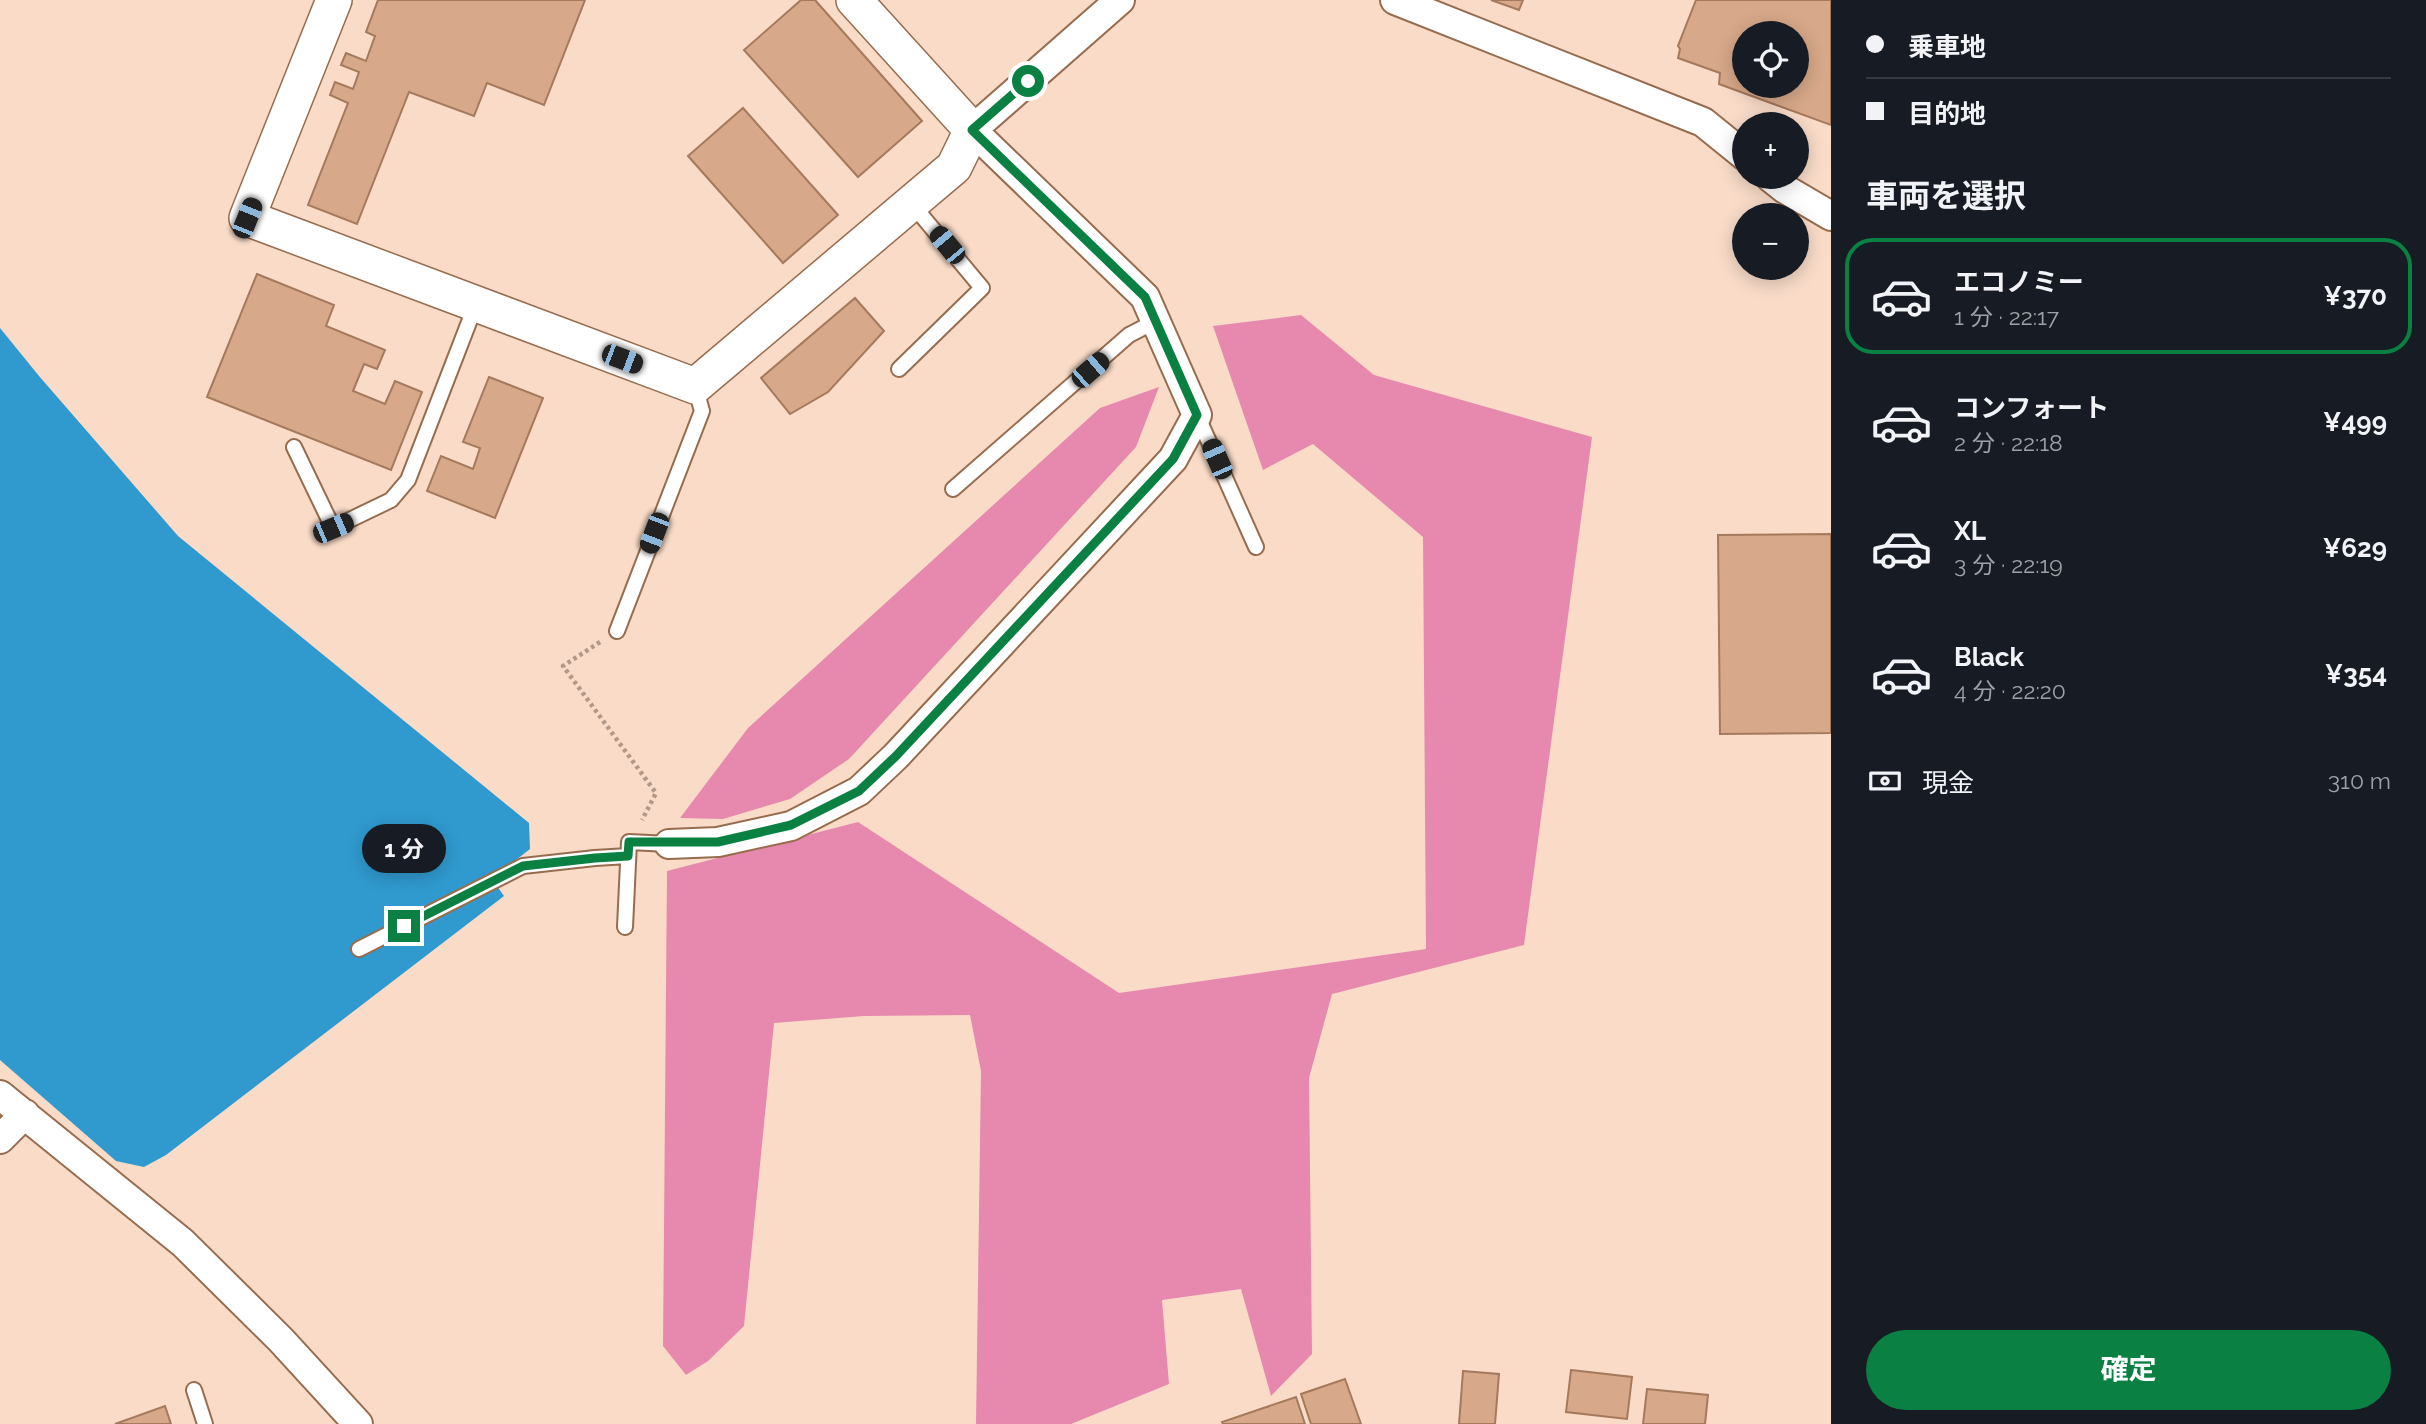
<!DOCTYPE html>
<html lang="ja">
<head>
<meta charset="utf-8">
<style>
	:root { --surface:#171b24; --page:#20242c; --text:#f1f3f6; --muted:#9ea1a6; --line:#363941; --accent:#0b8043 }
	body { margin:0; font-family:Raleway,"Noto Sans JP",sans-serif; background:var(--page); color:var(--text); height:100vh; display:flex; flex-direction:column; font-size:26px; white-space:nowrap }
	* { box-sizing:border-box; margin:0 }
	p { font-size:23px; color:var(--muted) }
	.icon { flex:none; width:38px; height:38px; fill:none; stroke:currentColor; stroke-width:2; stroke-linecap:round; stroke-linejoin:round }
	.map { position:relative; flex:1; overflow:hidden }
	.panel { display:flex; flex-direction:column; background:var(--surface); width:595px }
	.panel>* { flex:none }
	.top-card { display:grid; align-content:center; height:154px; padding:0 35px; background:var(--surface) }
	.tools { position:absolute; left:1732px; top:21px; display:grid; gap:14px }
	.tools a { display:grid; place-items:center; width:77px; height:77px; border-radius:50%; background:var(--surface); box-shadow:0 4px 18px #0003; font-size:35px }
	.end { position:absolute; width:32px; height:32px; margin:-16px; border:9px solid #0b8043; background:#fff; box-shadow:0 0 0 4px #fff }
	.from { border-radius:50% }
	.bubble { position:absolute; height:49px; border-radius:24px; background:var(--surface); box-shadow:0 4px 18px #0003; font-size:23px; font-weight:700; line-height:49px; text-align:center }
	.car { position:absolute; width:21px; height:42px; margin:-21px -10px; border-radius:9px; box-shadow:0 0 5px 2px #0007; background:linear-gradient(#222 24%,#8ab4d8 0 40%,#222 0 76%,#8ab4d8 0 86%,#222 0) }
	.top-card b { display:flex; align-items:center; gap:24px; height:66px; font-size:26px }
	.top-card b+b { border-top:2px solid var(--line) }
	.top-card i { width:18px; height:18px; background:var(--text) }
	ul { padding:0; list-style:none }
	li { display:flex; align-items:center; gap:21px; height:116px; margin:0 14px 10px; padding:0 21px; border:4px solid transparent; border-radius:28px }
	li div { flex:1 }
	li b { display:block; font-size:26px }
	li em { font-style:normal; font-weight:700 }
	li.on { border-color:var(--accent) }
	li>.icon { width:63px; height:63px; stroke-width:1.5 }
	h2 { padding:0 35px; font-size:32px; line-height:84px }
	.pay { display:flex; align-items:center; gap:18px; height:77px; padding:0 35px; font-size:26px }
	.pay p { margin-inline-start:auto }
	.primary-button { display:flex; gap:14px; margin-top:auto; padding:14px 35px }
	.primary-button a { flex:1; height:80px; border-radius:42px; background:var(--accent); color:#fff; font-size:28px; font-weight:700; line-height:80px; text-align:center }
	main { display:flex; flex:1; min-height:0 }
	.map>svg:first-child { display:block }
	.forest { fill:#e789ae }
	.water { fill:#309acf }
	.building { fill:#d7a889; stroke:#a5795b; stroke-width:2; fill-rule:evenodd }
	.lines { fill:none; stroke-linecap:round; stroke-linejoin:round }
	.service-casing { stroke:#976c4e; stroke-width:18 }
	.minor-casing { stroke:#976c4e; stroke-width:32 }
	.tertiary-casing { stroke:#976c4e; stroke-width:38 }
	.path { stroke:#b29888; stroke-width:4.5; stroke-dasharray:3.5 3.5; stroke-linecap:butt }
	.service { stroke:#fff; stroke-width:14 }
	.minor { stroke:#fff; stroke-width:28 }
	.tertiary { stroke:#fff; stroke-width:35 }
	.route { stroke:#0b8043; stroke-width:9 }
</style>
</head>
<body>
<main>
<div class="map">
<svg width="1831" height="1424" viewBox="0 0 1831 1424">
	<rect width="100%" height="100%" fill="#f9dbc8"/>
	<path class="forest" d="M1301,315l73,60 218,62 -68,508 -192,49 -23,84 3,276 -41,42 -30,-107 -79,11 7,84 -98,40h-95l5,-353 -11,-56 -106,1 -90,7 -30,303 -36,35 -22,14 -23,-29 4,-475 191,-49 261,171 307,-44 -3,-412 -110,-93 -50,26 -50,-144z
		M1159,387l-23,60 -287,312 -59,40 -67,20 -43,-1 68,-90 352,-320z"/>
	<path class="water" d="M0,328l39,48 139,160 351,287 1,26 -38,30 12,17 -338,259 -22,12 -28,-6 -116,-101z"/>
	<path class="building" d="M378,0h207l-41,105 -57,-22 -13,33 -65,-24 -52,132 -49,-19 40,-102 -18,-8 5,-13 18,7 6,-17 -18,-7 5,-12 20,8 9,-25 -9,-4z
		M801,0h14l107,121 -64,56 -114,-127z
		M1491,0h32l-4,10z
		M1696,0h135v125l-112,-41 1,-11 -42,-15 2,-9 -2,-3zM1745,33h52v53h-52z
		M743,108l95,107 -55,48 -95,-107z
		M257,274l77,31 -8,21 59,24 -8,19 -13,-5 -11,27 32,13 10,-23 27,11 -31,78 -184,-73z
		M855,298l29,33 -56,61 -38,22 -29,-36z
		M489,377l54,21 -48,120 -68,-27 14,-35 32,13 7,-21 -17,-6z
		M1831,534v199l-111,1 -2,-199z
		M1571,1370l61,7 -5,42 -61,-7z
		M1463,1371l36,3 -4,50h-36z
		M1345,1379l16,45h-50l-10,-30z
		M1647,1389l61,6 -3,29h-62z
		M1296,1397l9,27h-82l-1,-2z
		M165,1406l6,18h-56z"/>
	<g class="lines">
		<g class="service-casing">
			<path id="service" d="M899,369l83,-81 -70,-84
				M1197,415l59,132
				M294,447l39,81 58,-28 17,-20 68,-176
				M953,489l176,-154 27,-14
				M617,631l85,-220 -7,-25
				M625,927l4,-85 40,2
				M359,949l164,-83 72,-8 33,-2
				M194,1390l11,34"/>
		</g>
		<g class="minor-casing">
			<path id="minor" d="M1395,0l308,122 42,34
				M1770,177l15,12 46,27
				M669,844l49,-2 73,-16 68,-35 37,-35 277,-297 24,-44 -52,-118 -173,-167 148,-130
				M0,1095l183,148 98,97 77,84
				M0,1139l25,-25"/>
		</g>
		<g class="tertiary-casing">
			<path id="tertiary" d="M334,0l-87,218 448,168 259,-219 18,-37 -118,-130"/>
		</g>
		<path class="path" d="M600,642l-37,24 93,127 -14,27"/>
		<use href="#service" class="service"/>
		<use href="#minor" class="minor"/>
		<use href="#tertiary" class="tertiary"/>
	</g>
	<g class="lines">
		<path class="route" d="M404,926l119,-60 72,-8 33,-2 1,-14h89l73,-17 68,-34 37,-35 277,-297 24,-44 -52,-118 -173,-167 56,-49"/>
	</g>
</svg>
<div class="tools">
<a><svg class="icon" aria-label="locate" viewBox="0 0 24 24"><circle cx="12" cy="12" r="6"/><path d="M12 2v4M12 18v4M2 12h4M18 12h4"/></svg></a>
<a>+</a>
<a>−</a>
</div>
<i class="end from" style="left:1028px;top:81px"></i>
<i class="end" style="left:404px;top:926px"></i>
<div class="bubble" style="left:362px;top:824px;width:84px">1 分</div>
<i class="car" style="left:247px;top:218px;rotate:22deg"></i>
<i class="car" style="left:947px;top:245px;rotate:320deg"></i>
<i class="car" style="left:622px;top:359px;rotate:111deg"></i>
<i class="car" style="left:1090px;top:370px;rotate:49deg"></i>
<i class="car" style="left:1217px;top:459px;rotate:336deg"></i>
<i class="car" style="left:333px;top:528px;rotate:67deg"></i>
<i class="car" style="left:654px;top:533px;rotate:201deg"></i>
</div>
<section class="panel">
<div class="top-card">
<b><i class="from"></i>乗車地</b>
<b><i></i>目的地</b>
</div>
<h2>車両を選択</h2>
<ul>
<li class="on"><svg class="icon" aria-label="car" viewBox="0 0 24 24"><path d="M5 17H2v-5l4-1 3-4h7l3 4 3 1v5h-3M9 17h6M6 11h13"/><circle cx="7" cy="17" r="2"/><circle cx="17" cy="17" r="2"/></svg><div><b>エコノミー</b><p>1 分 · 22:17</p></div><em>¥370</em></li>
<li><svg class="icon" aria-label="car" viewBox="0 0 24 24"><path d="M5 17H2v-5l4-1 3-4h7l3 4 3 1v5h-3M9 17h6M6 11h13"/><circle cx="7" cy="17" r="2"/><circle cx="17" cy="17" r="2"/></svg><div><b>コンフォート</b><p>2 分 · 22:18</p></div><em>¥499</em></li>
<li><svg class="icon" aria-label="car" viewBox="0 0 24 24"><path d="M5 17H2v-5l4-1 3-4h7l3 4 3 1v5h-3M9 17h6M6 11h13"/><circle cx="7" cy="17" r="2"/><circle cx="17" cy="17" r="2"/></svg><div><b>XL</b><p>3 分 · 22:19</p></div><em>¥629</em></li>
<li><svg class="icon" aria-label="car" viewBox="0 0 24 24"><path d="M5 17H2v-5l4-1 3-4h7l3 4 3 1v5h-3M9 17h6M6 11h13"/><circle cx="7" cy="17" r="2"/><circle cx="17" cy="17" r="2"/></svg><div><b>Black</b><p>4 分 · 22:20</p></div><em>¥354</em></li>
</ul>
<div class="pay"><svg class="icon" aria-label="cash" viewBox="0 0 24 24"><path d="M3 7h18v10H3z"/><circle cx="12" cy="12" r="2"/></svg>現金<p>310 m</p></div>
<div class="primary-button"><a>確定</a></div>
</section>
</main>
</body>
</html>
